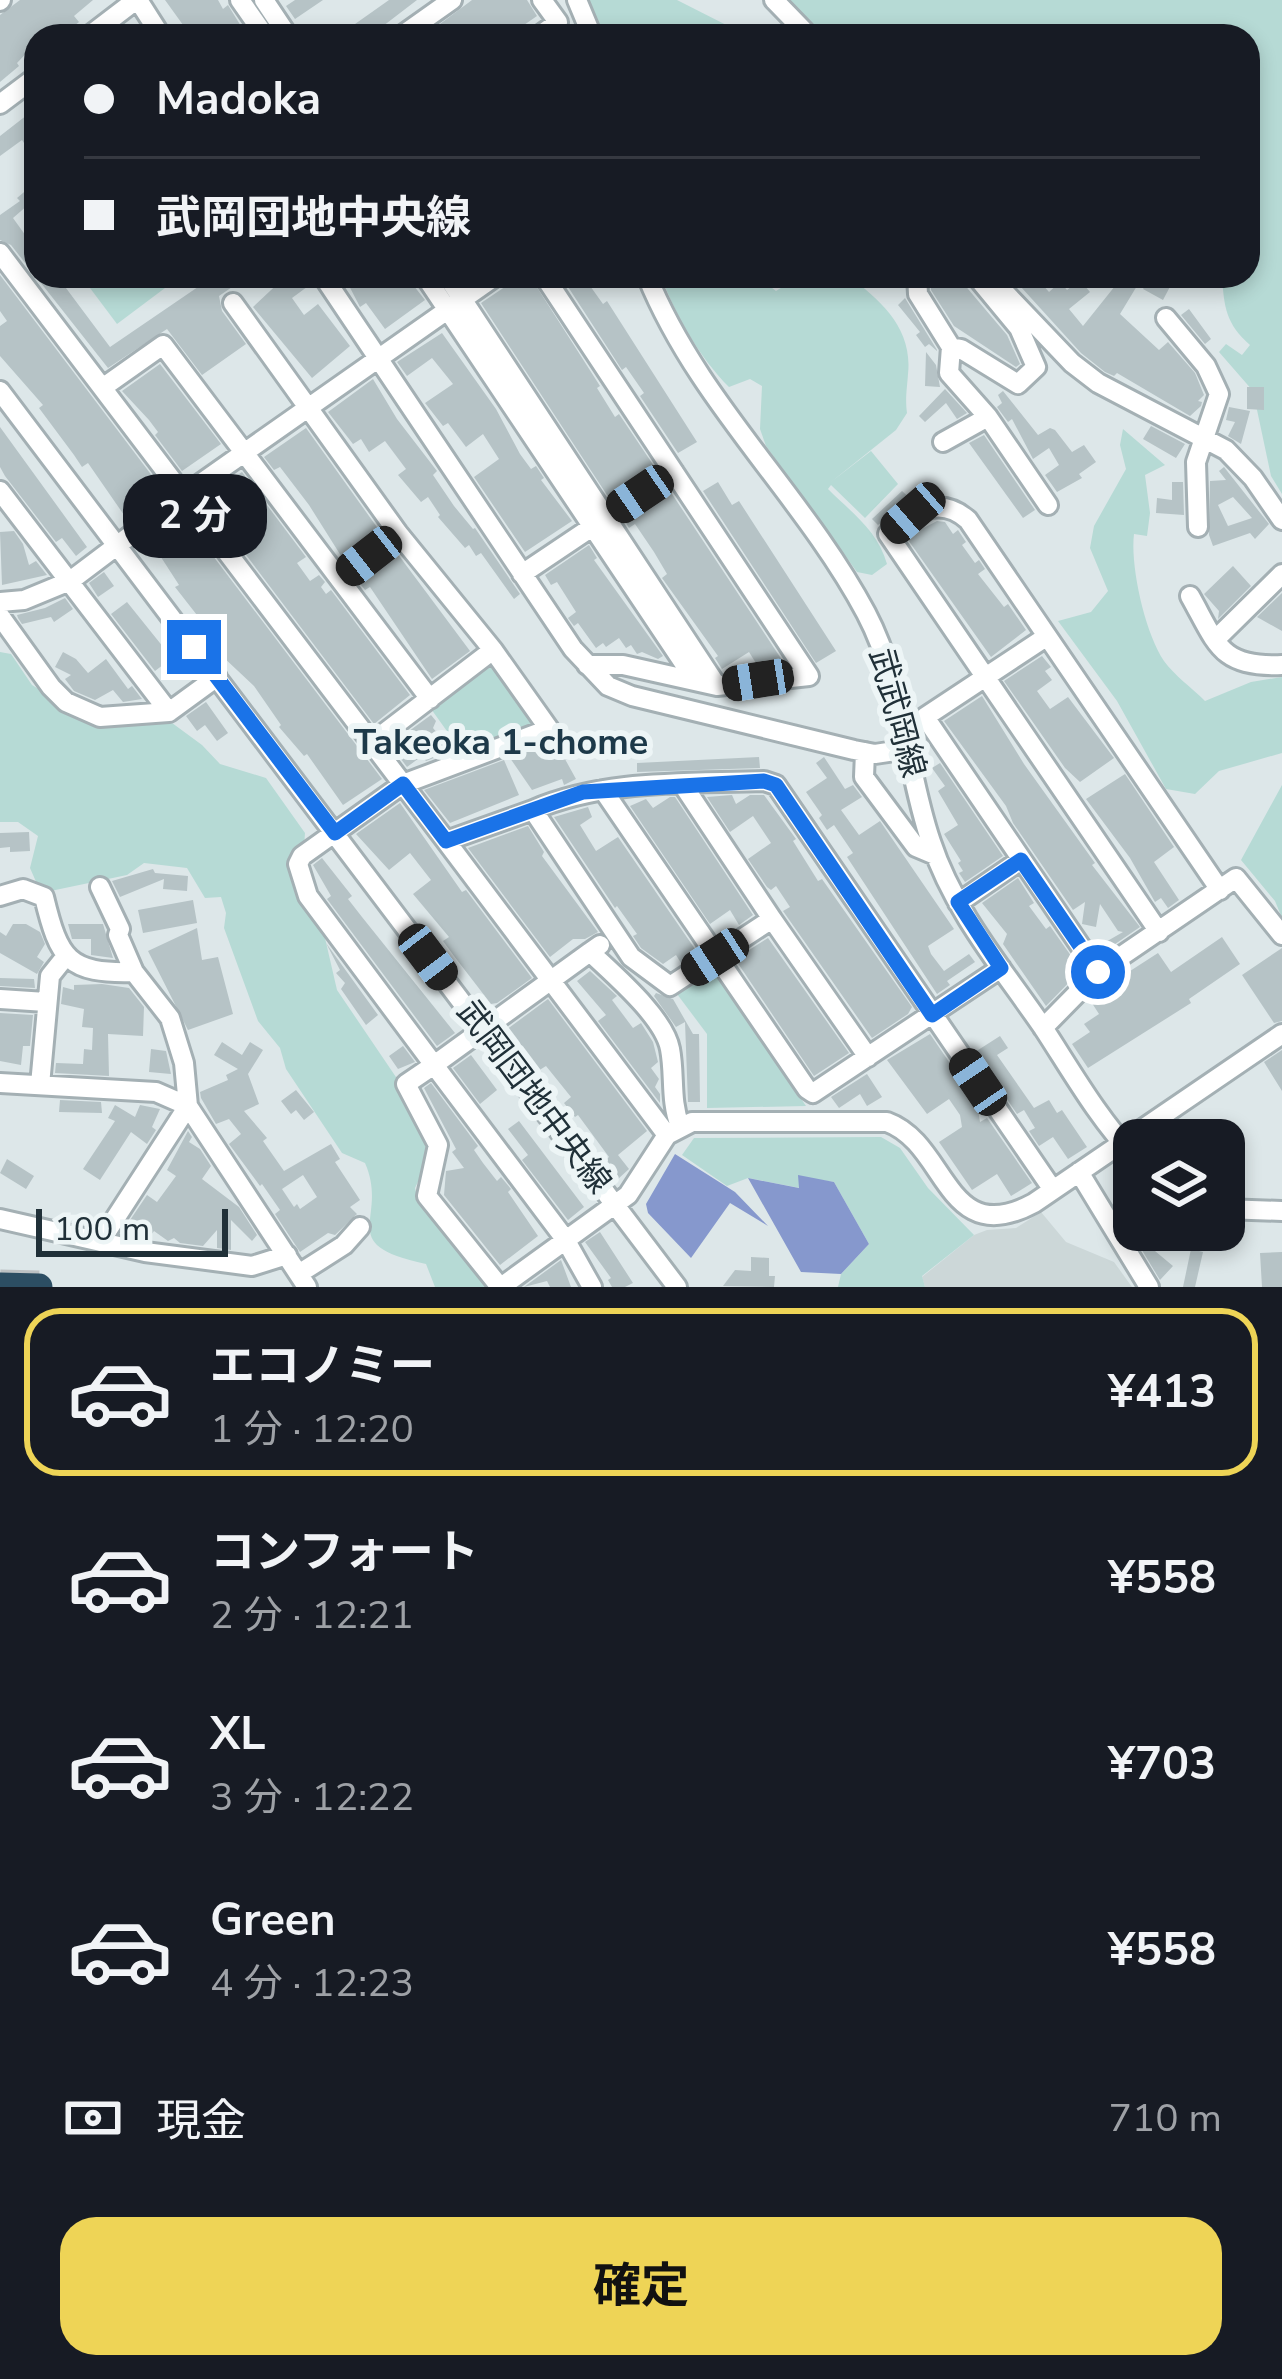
<!DOCTYPE html>
<html lang="ja">
<head>
<meta charset="utf-8">
<style>
	:root { --surface:#171b24; --page:#20242c; --text:#f1f3f6; --muted:#9ea1a6; --line:#363941; --accent:#eed456 }
	body { margin:0; font-family:"Nunito Sans","Noto Sans JP",sans-serif; background:var(--page); color:var(--text); height:100vh; display:flex; flex-direction:column; font-size:45px; white-space:nowrap }
	* { box-sizing:border-box; margin:0 }
	p { font-size:39px; color:var(--muted) }
	.icon { flex:none; width:66px; height:66px; fill:none; stroke:currentColor; stroke-width:2; stroke-linecap:round; stroke-linejoin:round }
	.map { position:relative; height:1287px; overflow:hidden }
	.side { display:flex; flex-direction:column; background:var(--surface); flex:1 }
	.side>* { flex:none }
	.hud { position:absolute; left:24px; top:24px; width:1236px; height:264px; border-radius:36px; box-shadow:0 6px 18px #0003; display:grid; align-content:center; height:264px; padding:0 60px; background:var(--surface) }
	.buttons { position:absolute; left:1113px; top:1119px; display:grid; gap:24px }
	.buttons a { display:grid; place-items:center; width:132px; height:132px; border-radius:24px; background:var(--surface); box-shadow:0 6px 18px #0003; font-size:60px }
	.scale { position:absolute; left:36px; bottom:30px; width:192px; box-sizing:border-box; padding-left:12px; border:6px solid #203038; border-top:0; font-size:33px; line-height:42px; white-space:nowrap; color:#203038; -webkit-text-stroke:9px #edf5f6; paint-order:stroke }
	.end { position:absolute; width:54px; height:54px; margin:-27px; border:15px solid #1a73e8; background:#fff; box-shadow:0 0 0 6px #fff }
	.from { border-radius:50% }
	.bubble { position:absolute; height:84px; border-radius:36px; background:var(--surface); box-shadow:0 6px 18px #0003; font-size:39px; font-weight:700; line-height:84px; text-align:center }
	.car { position:absolute; width:36px; height:72px; margin:-36px -18px; border-radius:15px; box-shadow:0 0 9px 3px #0007; background:linear-gradient(#222 24%,#8ab4d8 0 40%,#222 0 76%,#8ab4d8 0 86%,#222 0) }
	.hud b { display:flex; align-items:center; gap:42px; height:114px; font-size:45px }
	.hud b+b { border-top:3px solid var(--line) }
	.hud i { width:30px; height:30px; background:var(--text) }
	ul { padding:21px 0 0; list-style:none }
	li { display:flex; align-items:center; gap:36px; height:168px; margin:0 24px 18px; padding:0 36px; border:6px solid transparent; border-radius:36px }
	li div { flex:1 }
	li b { display:block; font-size:45px }
	li em { font-style:normal; font-weight:700 }
	li.active { border-color:var(--accent) }
	li>.icon { width:108px; height:108px; stroke-width:1.5 }
	.pay { display:flex; align-items:center; gap:30px; height:132px; padding:0 60px; font-size:45px }
	.pay p { margin-inline-start:auto }
	.primary-button { display:flex; gap:24px; margin-top:auto; padding:24px 60px }
	.primary-button a { flex:1; height:138px; border-radius:36px; background:var(--accent); color:#111; font-size:48px; font-weight:700; line-height:138px; text-align:center }
	.map>svg:first-child { display:block }
	.built { fill:#ccd7d8 }
	.green { fill:#b6dad5 }
	.water { fill:#8698cd }
	.building { fill:#b6c3c6; fill-rule:evenodd }
	.lines { fill:none; stroke-linecap:round; stroke-linejoin:round }
	.minor-casing { stroke:#a4b0b4; stroke-width:24 }
	.minor { stroke:#fff; stroke-width:18 }
	.highway-bridge-casing { stroke:#bcc1c3; stroke-width:33; stroke-linecap:butt }
	.highway-bridge { stroke:#2c4e63; stroke-width:27 }
	.route { stroke:#1a73e8; stroke-width:15 }
	.labels { text-anchor:middle; dominant-baseline:central; stroke-width:12; stroke-linejoin:round; paint-order:stroke }
	.street-label { font-size:33px; fill:#203038; stroke:#edf5f6 }
	.neighbourhood-label { font-size:36px; font-weight:bold; fill:#1d3949; stroke:#edf5f6 }
</style>
</head>
<body>
<div class="map">
<svg width="1282" height="1287" viewBox="0 0 1282 1287">
	<rect width="100%" height="100%" fill="#dde7e9"/>
	<path class="built" d="M1041,1212l25,30 48,20 18,25h-207l-3,-10 52,-42 13,-5 29,-2z"/>
	<path class="green" d="M589,0h88l71,36h-144z
		M777,0h505v494l-11,-18 -18,-85 -34,-39 7,-8 16,11 8,-10c-24,-21 -26,-38 -28,-69h26v-240h-439z
		M81,276h100l-64,48z
		M661,276h96l19,15 24,-15h48c33,24 65,53 60,98 -1,15 -3,24 -1,39l-11,17 -65,52 40,-31 27,33 -33,34 -34,-33 -3,4c24,24 50,42 59,75l-15,11 -15,-3 -91,-126 -6,-17 2,-43 -12,-7 -21,8c-29,-29 -54,-72 -68,-111z
		M1123,429l42,36 -20,10 5,38 -3,23 -13,-2c-4,32 11,99 30,127 10,14 28,27 41,40l46,-19 31,-5v76l-63,18 -24,23 -29,-5 -49,-88 -59,-80 33,-9 17,-21 -18,-43 4,-22 32,-57 -6,-24z
		M0,652l11,2 21,31 62,38 74,-3 34,25 18,19 46,14 39,55 -1,14 33,143 63,93 33,67 -18,38 4,16 73,83h-57l-9,-23c-94,-20 -36,-44 -61,-101l-23,-10 -56,-84 -6,-21 -22,-27 -34,-93 2,-15 -5,-16 -16,1 -18,-30 -43,-5 -17,12 -86,18 -11,-25 8,-32 -20,-14h-18z
		M489,662h6l45,60 -4,8 -72,25 -35,-49z
		M1282,785v133l-7,-17 -34,-41z
		M715,972l91,134 -99,2v-74l-30,-40z
		M881,1137l19,11 28,40 46,47 -52,41 3,11h-87l3,-13 28,-30 -35,-62 -35,-5 1,11 -52,-10 -21,8 -45,-31 12,-17z"/>
	<path class="water" d="M675,1154l60,38 33,34 -38,-23 -39,55 -43,-45 -2,-9z
		M798,1175l36,7 35,62 -28,30 -40,-2 -53,-94 51,10z"/>
	<path class="building" d="M20,0h73l-19,16 5,6 -14,11 -5,-6 -15,9h-9v7l-19,20 2,3 -19,16v-67z
		M165,0h53l5,9 5,-4 19,31h-26l-8,-11 -15,11h-7z
		M295,0h28l-28,19 -9,-13z
		M389,0h28l-47,36h-32z
		M472,0h55l10,16 -29,20h-84z
		M36,108v53l-14,-21 -22,16v-20z
		M36,182v16l-23,20 23,32v26h21l53,71 104,-71h34l-29,20 3,15 24,33 -44,31 -35,-46 -59,39 -97,-123 -11,-5v-25l20,-14 -3,-3z
		M0,275l159,210 -4,3 6,8 -12,9 -4,-6 -21,16 -36,-52 -6,4 -8,-12 -35,-47 4,-3 -43,-49v-30l7,-5 -7,-10z
		M286,276h20l5,8 -19,14 12,17 14,-11 32,42 -38,32 -59,-71z
		M344,276h62l19,24 -40,29 -19,-26 -6,4z
		M521,276l10,2 69,108 -3,2 18,29 4,-3 35,52 -45,32 -128,-195z
		M561,276h22l20,28 4,-3 90,141 -19,11 -38,-57 4,-3 -18,-26 -4,3z
		M942,276h15l50,59 13,29 -4,3 -62,-41 -23,-36v-5z
		M1011,276h24l14,16 11,-10 7,8 13,-10 10,12 -21,17 14,17 40,-50h20l-23,38 39,36 9,-8 27,31 9,22 -6,6 4,1 -1,4 -11,10 -73,-43 -3,3 -9,-4 -24,-19z
		M1151,276l22,5 -10,19 -20,-11z
		M905,298l32,52v1l-8,-7 -4,3 -9,-12 4,-3 -22,-27z
		M1189,309l22,30 -6,5 -24,-29z
		M442,333l54,76 24,45 11,15 5,-3 8,12 -3,2 31,41 -47,31 -51,-75 25,-18 -16,-25 -17,13 -18,-24 -5,3 -18,-23 28,-19 -21,-26 -25,18 -10,-14z
		M926,352l10,13 4,22 -15,-1z
		M160,364l61,80 -39,27 -27,-36 3,-3 -9,-12 -27,-29z
		M373,379l24,40 40,52 -4,4 21,31 19,23 2,-1 45,66 -6,5 -33,-46 -5,3 -7,-11 -4,3 -27,-31 2,-2 -12,-18 -7,5 -23,-27 8,-6 -21,-28 -16,11 -8,-13 -8,5 -25,-32z
		M1247,387h17v23l-17,-1z
		M945,389l22,24 -10,6 -11,-16 -21,19 -6,-6z
		M1003,391l35,44 12,-7 5,2 17,22 12,-7 12,17 -17,12 3,4 -25,14 -12,-17 14,-10 -10,-17 -16,11 -21,-40 -4,3 -11,-15 5,-4 -4,-8z
		M1229,407l21,4 -9,33 -13,-8 7,-14 -9,-2z
		M1151,426l34,18 -9,14 -33,-19z
		M0,427l87,120 -11,9 -14,-18 -6,4 -51,-66 -5,-9z
		M306,428l73,102 -36,29 -34,-54 -29,-38 -6,3 -10,-13z
		M984,435l51,75 -12,8 -54,-75z
		M1224,467l45,57 -14,15 -5,-6 -37,13 -4,-11 1,-54 16,-1 -7,-9zM1233,497l19,21 -24,8 -10,-21z
		M242,472l64,85 -9,6 13,18 9,-6 6,7 -4,5 5,7 5,-4 79,105 -36,29 -168,-222 3,-8z
		M718,482l14,23 7,-4 97,150 -20,12 -113,-172z
		M1172,482h11l1,33 -28,-2 1,-15 15,2z
		M670,491l112,169 -9,6 -14,2 -10,-16 -27,17 -7,-11 3,-2 -56,-78 5,-4 -13,-22 -19,-28 -6,4 -4,-7z
		M902,491l9,8 -33,26 -6,-6z
		M178,519l2,3 5,-3 197,260 -39,26 -36,-51 -3,2 -25,-29 2,-2 -27,-39 -33,-31 -14,-19 4,-3 -36,-46 4,-2 -22,-34 -8,6 -9,-12z
		M937,521l8,1 8,12 5,-4 8,12 -4,3 13,18 4,-3 6,9 -7,5 26,33 4,-3 18,26 -35,27 -85,-120z
		M14,531l9,13 6,21 7,-4 11,14 -45,10 -2,-53z
		M589,545l8,13 -3,2 69,96 -5,3 -16,-7 -5,2 -6,-9 -5,3 -7,-10 -13,9 -3,-4 -7,5 -18,-25 -4,3 -6,-8 8,-6 -19,-30 -6,3 -6,-10z
		M397,553l73,98 -38,28 -62,-92 -5,3 -7,-9z
		M1233,566l18,20 -33,33 1,-8 -15,-17z
		M104,572l10,14 -16,11 -9,-14z
		M1282,593v38l-25,-14z
		M65,598l8,11 -19,13 -3,-5 -29,7 -4,-6 -1,-3 28,-7z
		M127,602l45,56 -17,13 -44,-57z
		M63,652l13,7 12,14 18,-14 22,30 4,-3 10,13 -19,3 -10,-12 -18,10 -21,-9 -9,-12 6,-4 -16,-8z
		M1042,656l9,11 -6,4 7,9 -15,11 13,18 18,-12 46,61 -34,24 -15,-14 -61,-87z
		M982,696l42,68 71,99 -3,2 48,62 -38,26 -5,-6 26,-15 -5,-1 -18,-27 -4,23 -14,-3 3,-22 -12,8 -60,-87 -7,-17 -62,-85z
		M206,702l22,31 -11,8 -12,-16 -8,6 -11,-15z
		M431,715l5,6 -3,7 15,18 -7,9 -15,6 -4,-5 -15,11 -12,-16 15,-12 -5,-5z
		M555,741l21,38 -12,6 -2,-6 -30,11 -22,-32z
		M759,757l1,11 -123,4v-9z
		M824,757l21,32 8,-4 9,12 -21,13 18,25 21,-14 74,108 -26,17 3,8 13,17 25,-17 6,8 -28,19 3,4 -13,9 -90,-137 6,-4 -19,-28 -7,5 -8,-12 3,-3 -16,-23 21,-14 -11,-15z
		M504,760l15,35 -69,28 -26,-33z
		M940,763l63,93 -38,26 -6,-9 4,-2 -5,-8 3,-2 -17,-27 14,-9 -20,-34 7,-5 -13,-18z
		M1125,774l49,73 -20,15 25,38 -11,8 -7,-10 -6,4 -25,-44 -44,-59z
		M732,795l4,9 14,-9h14l32,44 -3,2 25,40 4,-2 90,128 -4,7 -36,24 -89,-127 7,-4 -14,-21 -5,4 -4,-3 -19,-28 23,-16 -18,-27 -23,16 -23,-35z
		M670,797h5l78,118 -14,10 -9,-15 -20,14 -80,-118 16,-7 7,9z
		M400,803l62,89 4,-2 66,88 -35,25 -6,1 -37,-48 -11,-15 6,-4 -36,-43 18,-14 -21,-27 -21,17 -33,-36z
		M588,807l4,10 -12,8 16,26 22,-14 79,115 -16,11 -5,-8 -13,9 -22,-16 -8,-12 4,-2 -20,-28 -2,2 -61,-91z
		M528,826l16,26 -2,4 56,76 -13,7h-12l-23,18 -82,-109z
		M29,832l1,19 -20,1v-5l-10,1v-15z
		M322,858l30,38 -4,3 14,18 93,116 -18,13 -110,-147 4,-3 -18,-31z
		M153,869l2,4 33,3 -1,15 -24,-2 1,-10 -44,18 -8,-16z
		M1018,878l16,25 -5,3 17,23 4,-3 31,44 -35,36 -43,-62 4,-10 -25,-31z
		M193,900l4,23 -54,10 -5,-23z
		M13,924h13l14,8 5,12 -8,13 7,5 -7,12 -37,-21v-21l6,4z
		M68,924h35l10,34 -22,-3v-16h-19z
		M197,928l5,32 16,-3 15,57 -45,16 -40,-79z
		M1222,937l18,27 -51,35 2,4 -103,65 -16,-24 18,-12 -6,-8 15,-10 -9,-14 6,-7 62,-40 13,19z
		M768,938l81,115 -35,23 -79,-117z
		M326,943l52,72 -12,10 -25,-36 4,-6 -9,-10 4,-3z
		M1282,948v73l-8,2 -32,-48z
		M590,971l27,25 -5,4 21,28 8,-5 12,19 5,20 -7,6 8,11 -4,8 5,7v9l-62,-82 8,-6 -29,-34z
		M0,978l34,1 1,9 -35,-2z
		M102,984l27,4 15,19 -1,29 -35,-2 1,42 -54,-3 1,-10 27,1 1,-15 8,1 1,-22 -11,-1 2,-18 -23,-5 2,-17 11,3v-5z
		M656,993l17,6 20,35h6l1,68h-12l-3,-80 -9,5 -22,-31z
		M548,999l99,132 -29,24 11,14 -11,10 -14,-18 5,-4 -31,-42 -3,2 -11,-14 7,-6 -25,-31 -8,5 -32,-41z
		M0,1013l33,2 -3,31h-7l-2,19 -21,-4z
		M930,1034l47,69 3,19 7,-4 45,65 -21,13 -14,-22 -25,16 -33,-48 23,-15 -2,-12 -11,-16 -22,15 -40,-54z
		M1000,1036l8,12 -11,7 37,53 15,-8 8,13 5,-3 25,37 -19,12 -15,-22 -14,9 -10,-15 6,-3 -11,-18 -7,4 -42,-62z
		M222,1042l20,13 8,-13 13,8 -15,24 11,30 -15,7 23,27 -4,3 21,30 47,-27 9,15 -5,3 25,38 -10,7 7,7 -22,21 -7,-2 -28,19 -25,-38 5,-4 -18,-26 -2,2 -31,-42 12,-10 -12,-15 -13,5 -15,-26 -1,-6 28,-12 -2,-5 12,-6 -24,-14zM303,1175l14,22 -17,12 -3,-5 -3,3 -12,-18z
		M403,1046l12,16 -17,7 -9,-13z
		M151,1049l15,2 5,23 -22,-2z
		M1282,1050v41l-18,-29z
		M471,1055l26,35 -17,14 -27,-36z
		M867,1074l15,23 -15,9 -7,-12 -21,14 -8,-11z
		M431,1083l47,63 -4,4 9,13 14,18 4,-4 10,12 -3,3 30,44 -38,29 -56,-70 2,-24 18,-3 -12,-16 4,-3 -32,-61z
		M296,1090l18,22 -10,8 -8,-10 -5,4 -10,-13z
		M60,1100l41,2 1,11 -43,-1z
		M115,1105l20,12 5,-12 20,4 -8,18 4,3 -9,14 -16,-12 -31,48 -17,-11 32,-48 -7,-3z
		M519,1121l65,86 -16,13 -46,-60 6,-5 -20,-26z
		M188,1131l4,6 -3,5 11,7 11,17 -9,13 37,28 18,28 -5,6 -21,-21v30l-14,-2v-18l-14,16 -23,-3 -6,-5 -6,3 -14,-10 -6,8 -24,-10 23,-34 10,7 19,-26 -9,-6z
		M7,1159l27,17 -8,13 -26,-16z
		M1140,1230h34l-19,21 18,15 -13,14 -26,-43z
		M600,1232l33,51 -8,4h-13l-4,-7 3,-2 -26,-36z
		M1191,1249l12,3 -8,35h-12z
		M1282,1252v35h-20l-2,-34z
		M751,1257l18,1v18h6l-1,11 -51,-1 12,-16 16,1z
		M561,1260l10,27h-21l-3,-6 -23,6z"/>
	<g class="lines">
		<g class="minor-casing">
			<path id="minor" d="M138,0l23,36
				M240,0l25,36
				M264,0l24,36
				M577,0l15,36
				M774,0l35,36
				M0,1l1,-1
				M89,36l47,-36
				M401,36l51,-36
				M539,36l19,-14 -16,-22
				M0,104l36,-27
				M0,253l446,588 87,-31
				M323,276l250,373 35,37 24,10 222,54 21,4 33,-5
				M425,276l270,404
				M447,276l270,410
				M544,276l265,400 -92,10 -94,-21h-36
				M647,276c51,126 156,219 219,337 38,72 39,153 65,229 23,70 72,127 113,187 28,43 54,89 90,127
				M917,276l1,18 33,53 -2,26 39,44 60,88
				M989,276l83,87 26,20 128,67 27,28 29,42
				M233,303l165,230 95,117 56,79 -146,55 -101,72 -4,8 10,32 126,169 -28,19 32,61 -11,51 73,91
				M1166,318l40,48 13,28 -23,68 2,65
				M951,347l10,2 57,35 18,-17 -17,-39 -43,-52
				M105,386l58,-41 267,354
				M0,391l677,896
				M943,442l45,-25
				M0,491l169,221
				M522,574l152,-102
				M340,578l58,-45
				M1190,596c27,48 30,72 92,69
				M0,602l24,-2 46,-19 114,-86 312,-219
				M0,616l51,71 15,15 34,15 69,-5 48,-35
				M1046,637l-121,80 173,255
				M1215,640l67,-66
				M370,744l123,-94
				M865,752l-1,25 52,70 19,8
				M683,785l89,134 -102,67 -39,-29 -98,-147c72,-31 154,-26 231,-29l12,4 277,405
				M603,790l204,299 6,4 188,-125
				M446,841l221,294
				M100,887l20,42 -2,6 16,37
				M0,896l23,-7 21,8c15,62 24,77 90,75l36,46 14,45 4,43 -88,136
				M958,903l63,-43
				M772,919l96,138
				M1159,932l-271,-398c25,-21 51,-40 80,-14l252,370
				M600,945l-10,7c24,23 74,65 80,97 5,26 0,51 10,77
				M590,952l-156,113 131,174 27,48
				M0,999l46,3
				M1043,1028l55,-56 138,-94 46,57
				M0,1083l156,9 32,14 119,181
				M40,1085l10,-109 16,-20
				M1079,1172l70,115
				M1224,1209l58,2
				M0,1219l145,33 107,14 35,-11
				M300,1273l44,-28 16,-18
				M501,1287l127,-92 39,-60 25,-13h195c61,22 58,129 147,81l248,-169"/>
		</g>
		<use href="#minor" class="minor"/>
		<g class="highway-bridge-casing">
			<path id="highway-bridge" d="M0,1286l39,1"/>
		</g>
		<use href="#highway-bridge" class="highway-bridge"/>
	</g>
	<g class="lines">
		<path class="route" d="M194,647l141,186 68,-49 43,57 137,-49 181,-11 12,4 156,230 69,-47 -43,-66 63,-42 77,112"/>
	</g>
	<g class="labels">
		<g class="street-label">
			<text transform="translate(897 713) rotate(75)">武武岡線</text>
			<text transform="translate(534 1097) rotate(53)">武岡団地中央線</text>
		</g>
		<g class="neighbourhood-label">
			<text x="501" y="742">Takeoka 1-chome</text>
		</g>
	</g>
</svg>
<div class="buttons">
<a><svg class="icon" aria-label="layers" viewBox="0 0 24 24"><path d="M12 4l9 5-9 5-9-5zM3 14l9 5 9-5"/></svg></a>
</div>
<div class="scale">100 m</div>
<i class="end from" style="left:1098px;top:972px"></i>
<i class="end" style="left:194px;top:647px"></i>
<div class="bubble" style="left:123px;top:474px;width:144px">2 分</div>
<i class="car" style="left:640px;top:494px;rotate:236deg"></i>
<i class="car" style="left:913px;top:513px;rotate:229deg"></i>
<i class="car" style="left:369px;top:556px;rotate:232deg"></i>
<i class="car" style="left:758px;top:680px;rotate:261deg"></i>
<i class="car" style="left:428px;top:957px;rotate:143deg"></i>
<i class="car" style="left:715px;top:957px;rotate:237deg"></i>
<i class="car" style="left:978px;top:1082px;rotate:326deg"></i>
<div class="hud">
<b><i class="from"></i>Madoka</b>
<b><i></i>武岡団地中央線</b>
</div>
</div>
<section class="side">
<ul>
<li class="active"><svg class="icon" aria-label="car" viewBox="0 0 24 24"><path d="M5 17H2v-5l4-1 3-4h7l3 4 3 1v5h-3M9 17h6M6 11h13"/><circle cx="7" cy="17" r="2"/><circle cx="17" cy="17" r="2"/></svg><div><b>エコノミー</b><p>1 分 · 12:20</p></div><em>¥413</em></li>
<li><svg class="icon" aria-label="car" viewBox="0 0 24 24"><path d="M5 17H2v-5l4-1 3-4h7l3 4 3 1v5h-3M9 17h6M6 11h13"/><circle cx="7" cy="17" r="2"/><circle cx="17" cy="17" r="2"/></svg><div><b>コンフォート</b><p>2 分 · 12:21</p></div><em>¥558</em></li>
<li><svg class="icon" aria-label="car" viewBox="0 0 24 24"><path d="M5 17H2v-5l4-1 3-4h7l3 4 3 1v5h-3M9 17h6M6 11h13"/><circle cx="7" cy="17" r="2"/><circle cx="17" cy="17" r="2"/></svg><div><b>XL</b><p>3 分 · 12:22</p></div><em>¥703</em></li>
<li><svg class="icon" aria-label="car" viewBox="0 0 24 24"><path d="M5 17H2v-5l4-1 3-4h7l3 4 3 1v5h-3M9 17h6M6 11h13"/><circle cx="7" cy="17" r="2"/><circle cx="17" cy="17" r="2"/></svg><div><b>Green</b><p>4 分 · 12:23</p></div><em>¥558</em></li>
</ul>
<div class="pay"><svg class="icon" aria-label="cash" viewBox="0 0 24 24"><path d="M3 7h18v10H3z"/><circle cx="12" cy="12" r="2"/></svg>現金<p>710 m</p></div>
<div class="primary-button"><a>確定</a></div>
</section>
</body>
</html>
